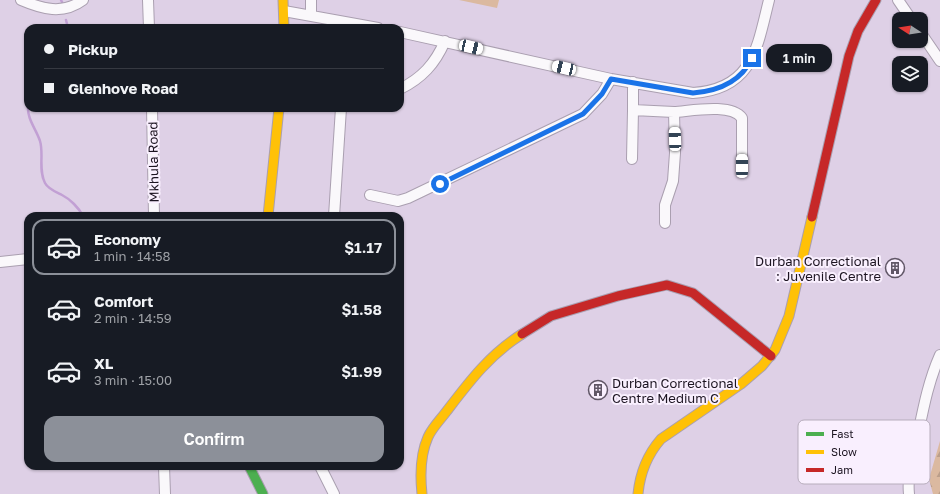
<!DOCTYPE html>
<html lang="en">
<head>
<meta charset="utf-8">
<style>
	:root { --surface:#171b24; --page:#20242c; --text:#f1f3f6; --muted:#9ea1a6; --line:#363941; --accent:#8c9099 }
	body { margin:0; font-family:"Golos Text",sans-serif; background:var(--page); color:var(--text); height:100vh; display:flex; flex-direction:column; font-size:15px; white-space:nowrap }
	* { box-sizing:border-box; margin:0 }
	p { font-size:13px; color:var(--muted) }
	.icon { flex:none; width:22px; height:22px; fill:none; stroke:currentColor; stroke-width:2; stroke-linecap:round; stroke-linejoin:round }
	.map { position:relative; flex:1; overflow:hidden }
	.drawer { position:absolute; left:24px; top:212px; width:380px; height:258px; display:flex; flex-direction:column; background:var(--surface); border-radius:12px; box-shadow:0 1px 3px #0004 }
	.drawer>* { flex:none }
	.guide { position:absolute; left:24px; top:24px; width:380px; height:88px; border-radius:12px; box-shadow:0 1px 3px #0004; display:grid; align-content:center; height:88px; padding:0 20px; background:var(--surface) }
	.needle { width:26px; rotate:282deg }
	.buttons { position:absolute; left:892px; top:12px; display:grid; gap:8px }
	.buttons a { display:grid; place-items:center; width:36px; height:36px; border-radius:8px; background:var(--surface); box-shadow:0 1px 3px #0004; font-size:20px }
	.end { position:absolute; width:18px; height:18px; margin:-9px; border:5px solid #1a73e8; background:#fff; box-shadow:0 0 0 2px #fff }
	.from { border-radius:50% }
	.bubble { position:absolute; height:28px; border-radius:12px; background:var(--surface); box-shadow:0 1px 3px #0004; font-size:13px; font-weight:600; line-height:28px; text-align:center }
	.car { position:absolute; width:12px; height:24px; margin:-12px -6px; border-radius:5px; box-shadow:0 0 3px 1px #0007; background:linear-gradient(#fff 24%,#345 0 40%,#fff 0 76%,#345 0 86%,#fff 0) }
	.guide b { display:flex; align-items:center; gap:14px; height:38px; font-size:15px }
	.guide b+b { border-top:1px solid var(--line) }
	.guide i { width:10px; height:10px; background:var(--text) }
	ul { padding:7px 0 0; list-style:none }
	li { display:flex; align-items:center; gap:12px; height:56px; margin:0 8px 6px; padding:0 12px; border:2px solid transparent; border-radius:12px }
	li div { flex:1 }
	li b { display:block; font-size:15px }
	li em { font-style:normal; font-weight:600 }
	li.current { border-color:var(--accent) }
	li>.icon { width:36px; height:36px; stroke-width:1.5 }
	.button { display:flex; gap:8px; margin-top:auto; padding:8px 20px }
	.button a { flex:1; height:46px; border-radius:12px; background:var(--accent); color:#fff; font-size:16px; font-weight:600; line-height:46px; text-align:center }
	.map>svg:first-child { display:block }
	.green { fill:#dbb9a0 }
	.forest { fill:url(#forest-firs) }
	.lines { fill:none; stroke-linecap:round; stroke-linejoin:round }
	.stream { stroke:#c2a0d4; stroke-width:2.5 }
	.street-casing { stroke:#aa9fb0; stroke-width:12 }
	.fast-casing { stroke:#aa9fb0; stroke-width:11 }
	.slow-casing { stroke:#aa9fb0; stroke-width:11 }
	.jam-casing { stroke:#aa9fb0; stroke-width:11 }
	.street { stroke:#faf8fb; stroke-width:10 }
	.fast { stroke:#4caf50; stroke-width:9 }
	.slow { stroke:#ffc107; stroke-width:9 }
	.jam { stroke:#c62828; stroke-width:9 }
	.route { stroke:#1a73e8; stroke-width:5 }
	.labels { text-anchor:middle; dominant-baseline:central; stroke-width:4; stroke-linejoin:round; paint-order:stroke }
	.street-label { font-size:13px; fill:#1c1421; stroke:#f9effe }
	.poi-label { font-size:13px; fill:#1c1421; stroke:#f9effe; text-anchor:end }
	.key { fill:#f9effe; stroke:#b7adbc; stroke-width:1 }
	.key-label { font-size:11px; fill:#1c1421 }
</style>
</head>
<body>
<div class="map">
<svg width="940" height="494" viewBox="0 0 940 494">
	<defs>
		<pattern id="forest-firs" width="22" height="20" patternUnits="userSpaceOnUse"><rect width="22" height="20" fill="#dbb9a0"/><path d="M5 1l3.5 6h-7zM16 11l3.5 6h-7z" fill="#bb9e8a"/></pattern>
	</defs>
	<rect width="100%" height="100%" fill="#ded0e6"/>
	<path class="green" d="M459,0h40l-2,8z"/>
	<path class="forest" d="M940,441v53h-7l-4,-15z"/>
	<g class="lines">
		<path class="stream" d="M61,0l1,2
			M66,20l2,8
			M28,106c-1,13 8,23 12,35 4,13 -2,29 5,42 3,6 11,9 17,12 8,4 17,13 21,21"/>
		<g class="street-casing">
			<path id="street" d="M21,0c21,9 42,15 62,0
				M148,0l1,28
				M311,0v15
				M898,0l13,19
				M284,11l94,17
				M400,32l211,47 82,14c60,-4 64,-45 76,-93
				M921,33l19,28
				M633,82v28l41,2 1,41 -2,28 -8,24v18
				M400,89c22,-11 35,-25 45,-48
				M152,108l2,108
				M674,112c17,-1 57,-9 68,6v48
				M632,159l1,-49
				M370,195l28,6 10,-3 175,-84 19,-20 9,-15
				M334,216l7,-108
				M0,262l28,-3
				M164,466l1,28
				M320,466l14,28
				M909,494c-2,-19 4,-37 8,-55 6,-29 11,-57 23,-84"/>
		</g>
		<g class="fast-casing">
			<path id="fast" d="M249,466l14,28"/>
		</g>
		<g class="slow-casing">
			<path id="slow" d="M283,0l1,28
				M268,216l11,-108
				M422,494c-2,-19 -2,-39 6,-57 4,-9 12,-17 18,-25 23,-30 43,-57 76,-78
				M638,494c2,-21 9,-39 23,-55l80,-55 21,-18 13,-16 14,-34 23,-99"/>
		</g>
		<g class="jam-casing">
			<path id="jam" d="M812,217l37,-161 9,-25 18,-31
				M522,334l29,-18 67,-20 49,-11 26,8 78,63"/>
		</g>
		<use href="#street" class="street"/>
		<use href="#fast" class="fast"/>
		<use href="#slow" class="slow"/>
		<use href="#jam" class="jam"/>
	</g>
	<g class="lines">
		<path class="route" d="M440,184l143,-70 19,-20 9,-15 82,14c25,-2 48,-11 59,-35"/>
	</g>
	<defs>
		<g id="building-ring" transform="scale(1)"><circle r="9.5" fill="#f9effe" stroke="#605666" stroke-width="1.5"/><path d="M-4-6H4V6H1V3H-1V6H-4ZM-2.5-4.3h1.7v1.8h-1.7ZM.8-4.3h1.7v1.8H.8ZM-2.5-1h1.7V.8h-1.7ZM.8-1h1.7V.8H.8Z" fill="#605666"/></g>
	</defs>
	<g fill-rule="evenodd">
		<use href="#building-ring" x="895" y="268"/>
		<use href="#building-ring" x="598" y="390"/>
	</g>
	<g class="labels">
		<g class="street-label">
			<text transform="translate(153 162) rotate(-91)">Mkhula Road</text>
		</g>
		<g class="poi-label">
			<text x="881" y="261">Durban Correctional<tspan x="881" dy="15">: Juvenile Centre</tspan></text>
			<text x="612" y="383" text-anchor="start">Durban Correctional<tspan x="612" dy="15">Centre Medium C</tspan></text>
		</g>
	</g>
	<rect x="798" y="420" width="132" height="64" rx="6" class="key"/>
	<rect x="806" y="432" width="18" height="4" fill="#4caf50"/>
	<rect x="806" y="450" width="18" height="4" fill="#ffc107"/>
	<rect x="806" y="468" width="18" height="4" fill="#c62828"/>
	<g class="key-label">
		<text x="831" y="438">Fast</text>
		<text x="831" y="456">Slow</text>
		<text x="831" y="474">Jam</text>
	</g>
</svg>
<div class="buttons">
<a><svg class="needle" viewBox="-14 -14 28 28"><path d="M0-13l5 13h-10z" fill="#e53935"/><path d="M0 13l5-13h-10z" fill="#9ea1a6"/></svg></a>
<a><svg class="icon" aria-label="layers" viewBox="0 0 24 24"><path d="M12 4l9 5-9 5-9-5zM3 14l9 5 9-5"/></svg></a>
</div>
<i class="end from" style="left:440px;top:184px"></i>
<i class="end" style="left:752px;top:58px"></i>
<div class="bubble" style="left:766px;top:44px;width:66px">1 min</div>
<i class="car" style="left:471px;top:47px;rotate:103deg"></i>
<i class="car" style="left:564px;top:68px;rotate:283deg"></i>
<i class="car" style="left:675px;top:139px;rotate:358deg"></i>
<i class="car" style="left:742px;top:166px;rotate:0deg"></i>
<div class="guide">
<b><i class="from"></i>Pickup</b>
<b><i></i>Glenhove Road</b>
</div>
<section class="drawer">
<ul>
<li class="current"><svg class="icon" aria-label="car" viewBox="0 0 24 24"><path d="M5 17H2v-5l4-1 3-4h7l3 4 3 1v5h-3M9 17h6M6 11h13"/><circle cx="7" cy="17" r="2"/><circle cx="17" cy="17" r="2"/></svg><div><b>Economy</b><p>1 min · 14:58</p></div><em>$1.17</em></li>
<li><svg class="icon" aria-label="car" viewBox="0 0 24 24"><path d="M5 17H2v-5l4-1 3-4h7l3 4 3 1v5h-3M9 17h6M6 11h13"/><circle cx="7" cy="17" r="2"/><circle cx="17" cy="17" r="2"/></svg><div><b>Comfort</b><p>2 min · 14:59</p></div><em>$1.58</em></li>
<li><svg class="icon" aria-label="car" viewBox="0 0 24 24"><path d="M5 17H2v-5l4-1 3-4h7l3 4 3 1v5h-3M9 17h6M6 11h13"/><circle cx="7" cy="17" r="2"/><circle cx="17" cy="17" r="2"/></svg><div><b>XL</b><p>3 min · 15:00</p></div><em>$1.99</em></li>
</ul>
<div class="button"><a>Confirm</a></div>
</section>
</div>
</body>
</html>
